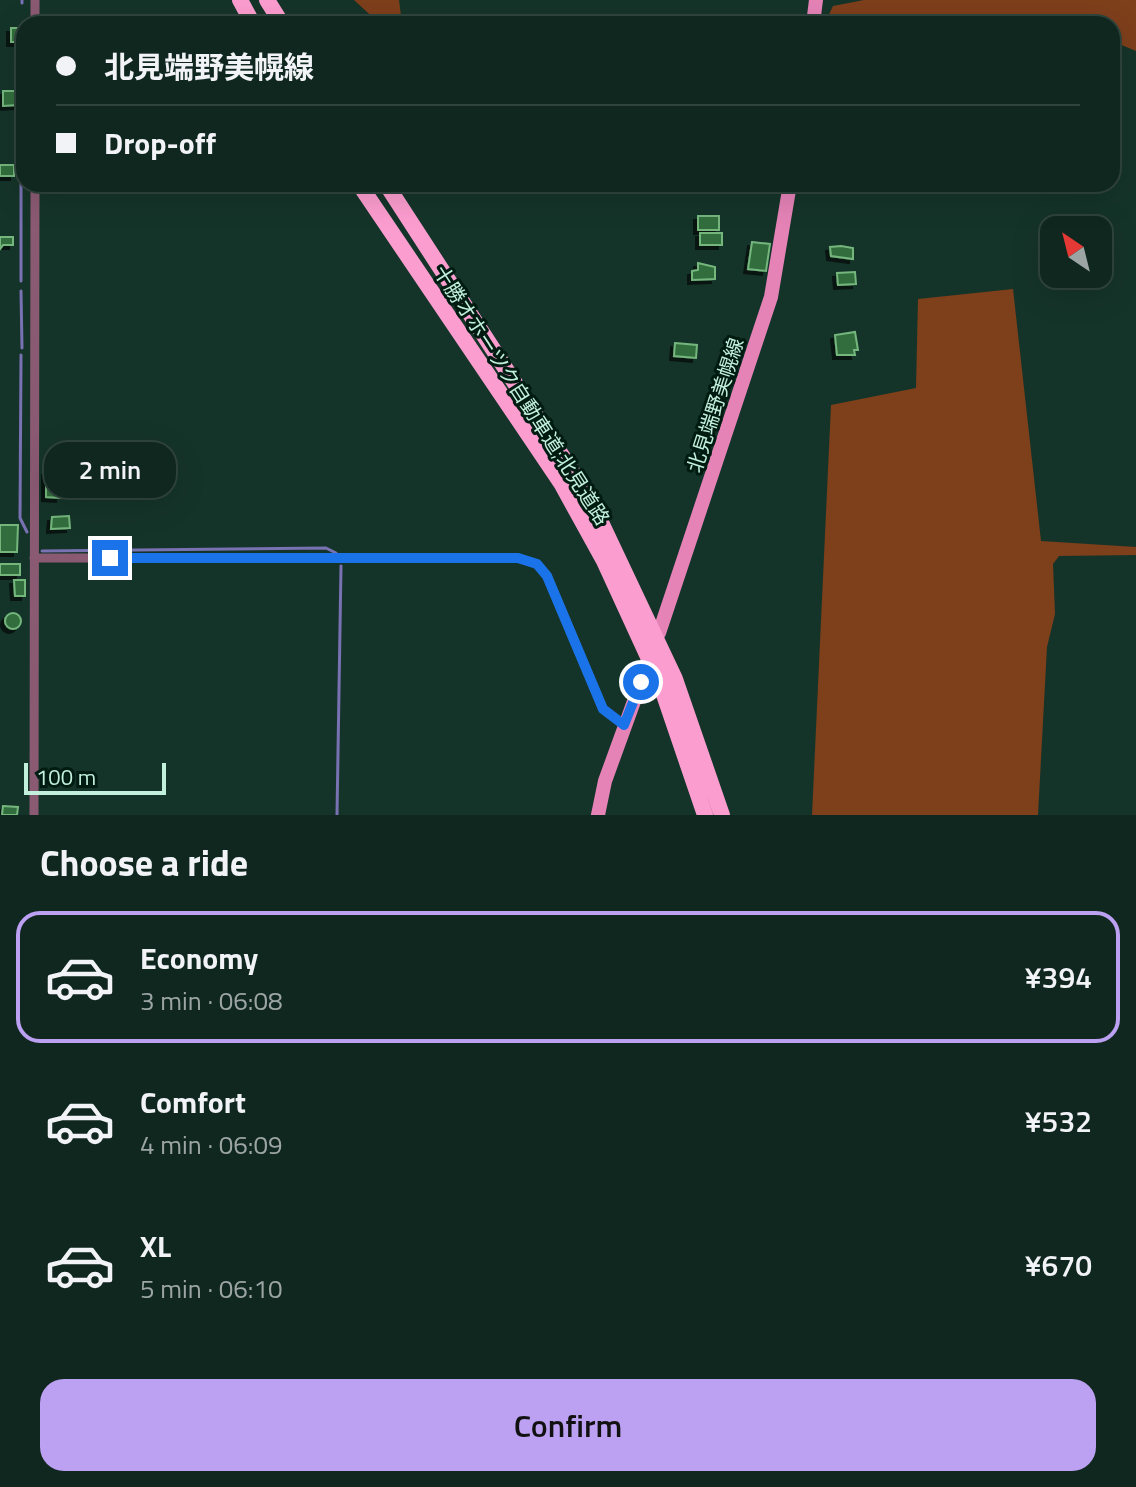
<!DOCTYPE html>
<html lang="en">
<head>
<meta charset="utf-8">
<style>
	:root { --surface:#10271f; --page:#1e332c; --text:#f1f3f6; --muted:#9ca5a4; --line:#30443d; --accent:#bca0f2 }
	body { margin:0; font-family:"Titillium Web","Noto Sans JP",sans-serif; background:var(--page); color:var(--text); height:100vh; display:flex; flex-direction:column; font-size:30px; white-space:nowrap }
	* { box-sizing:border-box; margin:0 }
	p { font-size:26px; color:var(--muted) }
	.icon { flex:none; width:44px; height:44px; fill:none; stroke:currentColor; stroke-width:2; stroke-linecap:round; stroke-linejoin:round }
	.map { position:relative; height:815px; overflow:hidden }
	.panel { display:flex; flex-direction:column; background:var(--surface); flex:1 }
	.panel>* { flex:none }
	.guide { position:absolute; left:16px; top:16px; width:1104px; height:176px; border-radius:24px; box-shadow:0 8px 32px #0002,0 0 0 2px var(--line); display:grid; align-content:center; height:176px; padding:0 40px; background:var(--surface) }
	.needle { width:52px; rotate:325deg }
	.tools { position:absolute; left:1040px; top:216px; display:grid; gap:16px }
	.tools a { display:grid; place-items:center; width:72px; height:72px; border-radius:16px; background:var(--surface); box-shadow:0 8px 32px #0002,0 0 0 2px var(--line); font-size:40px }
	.scale { position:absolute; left:24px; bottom:20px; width:142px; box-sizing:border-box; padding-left:8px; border:4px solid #c2f0dd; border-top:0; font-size:22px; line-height:28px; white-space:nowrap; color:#c2f0dd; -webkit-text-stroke:6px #001b12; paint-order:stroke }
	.end { position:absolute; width:36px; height:36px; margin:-18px; border:10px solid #1a73e8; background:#fff; box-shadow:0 0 0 4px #fff }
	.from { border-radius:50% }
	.bubble { position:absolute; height:56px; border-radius:24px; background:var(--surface); box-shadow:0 8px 32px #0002,0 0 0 2px var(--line); font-size:26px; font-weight:600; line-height:56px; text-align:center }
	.guide b { display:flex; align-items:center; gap:28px; height:76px; font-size:30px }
	.guide b+b { border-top:2px solid var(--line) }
	.guide i { width:20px; height:20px; background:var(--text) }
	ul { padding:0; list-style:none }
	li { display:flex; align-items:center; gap:24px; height:132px; margin:0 16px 12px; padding:0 24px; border:4px solid transparent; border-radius:24px }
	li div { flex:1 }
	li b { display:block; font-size:30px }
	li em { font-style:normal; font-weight:600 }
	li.active { border-color:var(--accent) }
	li>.icon { width:72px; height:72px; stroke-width:1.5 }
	h2 { padding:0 40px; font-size:36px; line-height:96px }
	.button { display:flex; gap:16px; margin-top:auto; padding:16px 40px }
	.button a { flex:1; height:92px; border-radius:24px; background:var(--accent); color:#111; font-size:32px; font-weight:600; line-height:92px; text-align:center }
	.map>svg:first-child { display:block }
	.forest { fill:#7e3f1b }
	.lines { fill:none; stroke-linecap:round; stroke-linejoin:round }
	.stream { stroke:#7871b2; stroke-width:3 }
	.building { fill:#326e3d; stroke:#74b67d; stroke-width:2; filter:url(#shadow) }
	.street { stroke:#8a5a72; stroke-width:9 }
	.primary { stroke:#e583b7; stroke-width:14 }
	.highway { stroke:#fc9dcf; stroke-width:16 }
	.route { stroke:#1a73e8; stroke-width:10 }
	.labels { text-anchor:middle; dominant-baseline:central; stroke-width:6; stroke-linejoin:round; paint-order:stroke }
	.street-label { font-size:20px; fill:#c2f0dd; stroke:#001b12 }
</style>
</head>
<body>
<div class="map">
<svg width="1136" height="815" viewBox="0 0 1136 815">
	<defs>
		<filter id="shadow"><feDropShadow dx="-4" dy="4" stdDeviation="0" flood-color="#0009"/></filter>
	</defs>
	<rect width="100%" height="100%" fill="#153429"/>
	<path class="forest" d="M354,0h45l3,24h-22z
		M864,0h272v51l-24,-10v-17l-287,-1 8,-17z
		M1013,289l28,252 95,6v8l-77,1 -6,8 2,50 -8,33 -9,168h-226l19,-410 85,-17 2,-89z"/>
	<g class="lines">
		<path class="stream" d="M22,3v-3
			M21,149l1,-46
			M21,160v121
			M21,291l1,57
			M21,355l-1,163 7,14
			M42,551l284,-3 10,5
			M337,815l4,-249"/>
	</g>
	<path class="building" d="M11,28h12v14h-12z
		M3,91h14v14l-14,1z
		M0,165h14v11h-14z
		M698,216h21v14h-21z
		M700,233h22v12h-22z
		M0,237h13v8h-10l-3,4z
		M752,242l18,2 -4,27 -18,-2z
		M841,246l12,2v11l-22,-3 -1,-9z
		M698,263l17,4v12l-23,1v-9l6,-1z
		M855,272l1,12 -18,1 -1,-12z
		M855,332l3,18h-4l1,5h-18l-2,-20z
		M675,343l22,2 -1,13 -22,-2z
		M46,471h15l-1,27 -14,-1z
		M69,516l1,12 -19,1 1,-12z
		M0,525h18l-1,27h-17z
		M0,564h20v11h-20z
		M14,580h11v16h-10z
		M5 621a8 8 0 1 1 16 0a8 8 0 1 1-16 0Z
		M3,806l15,1 -1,8h-15z"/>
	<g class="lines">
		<path class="street" d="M35,24v-24
			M34,558h484l19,6 10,12 56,133 21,16
			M34,815l1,-631"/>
		<path class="primary" d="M813,24l3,-24
			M659,633l112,-336 19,-113
			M598,815l7,-34 36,-99"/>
		<path class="highway" d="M240,0l13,24
			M267,0l15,24
			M359,184l202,299 43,78 56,122 45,132
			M386,184l204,315 85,180 47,136"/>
	</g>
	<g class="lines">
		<path class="route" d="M110,558h408l19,6 10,12 56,133 21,16 17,-43"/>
	</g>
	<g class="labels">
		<g class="street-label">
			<text transform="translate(522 395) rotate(57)">十勝オホーツク自動車道;北見道路</text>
			<text transform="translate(715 405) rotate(-72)">北見端野美幌線</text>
		</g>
	</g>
</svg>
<div class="tools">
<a><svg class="needle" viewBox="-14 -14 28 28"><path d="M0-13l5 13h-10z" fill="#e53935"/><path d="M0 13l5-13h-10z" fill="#9ca5a4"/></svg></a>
</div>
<div class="scale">100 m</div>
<i class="end from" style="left:641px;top:682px"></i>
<i class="end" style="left:110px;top:558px"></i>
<div class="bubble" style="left:44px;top:442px;width:132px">2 min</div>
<div class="guide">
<b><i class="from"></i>北見端野美幌線</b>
<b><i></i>Drop-off</b>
</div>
</div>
<section class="panel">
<h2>Choose a ride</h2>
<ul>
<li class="active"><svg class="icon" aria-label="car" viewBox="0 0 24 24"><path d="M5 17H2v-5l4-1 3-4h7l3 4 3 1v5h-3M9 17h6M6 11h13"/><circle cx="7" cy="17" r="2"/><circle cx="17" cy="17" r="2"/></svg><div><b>Economy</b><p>3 min · 06:08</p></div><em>¥394</em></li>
<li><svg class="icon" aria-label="car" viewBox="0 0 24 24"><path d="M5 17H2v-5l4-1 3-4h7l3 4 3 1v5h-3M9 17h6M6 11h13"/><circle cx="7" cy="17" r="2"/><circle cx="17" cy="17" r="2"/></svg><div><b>Comfort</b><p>4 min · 06:09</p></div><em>¥532</em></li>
<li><svg class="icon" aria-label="car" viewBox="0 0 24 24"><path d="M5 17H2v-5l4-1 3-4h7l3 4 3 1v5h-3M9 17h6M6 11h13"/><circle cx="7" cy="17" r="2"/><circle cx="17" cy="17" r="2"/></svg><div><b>XL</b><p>5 min · 06:10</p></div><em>¥670</em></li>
</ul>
<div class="button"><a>Confirm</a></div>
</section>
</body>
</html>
